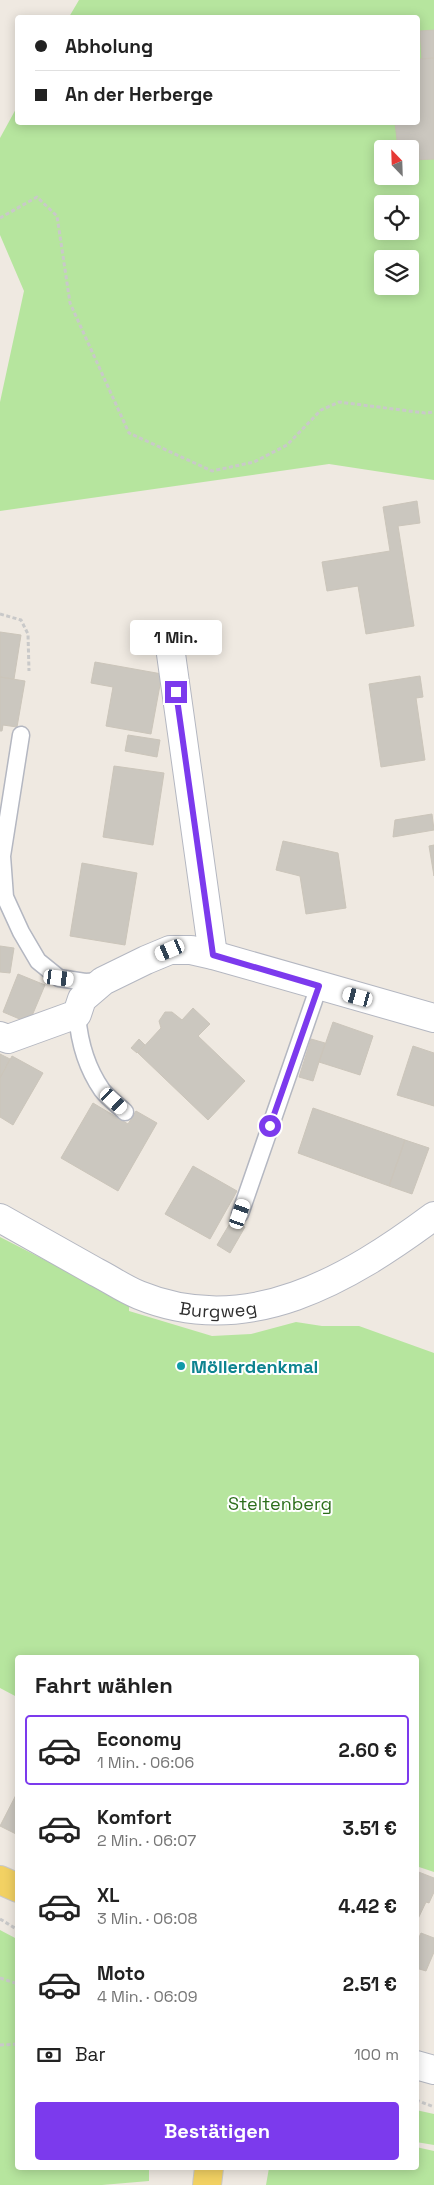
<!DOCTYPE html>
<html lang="de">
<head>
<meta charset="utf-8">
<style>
	:root { --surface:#fff; --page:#f6f6f6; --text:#222; --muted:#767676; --line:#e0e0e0; --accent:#7c3aed }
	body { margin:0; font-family:"Space Grotesk",sans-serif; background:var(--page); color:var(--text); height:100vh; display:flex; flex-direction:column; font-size:19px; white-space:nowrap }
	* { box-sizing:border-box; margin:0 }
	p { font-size:16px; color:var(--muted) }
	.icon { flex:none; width:28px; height:28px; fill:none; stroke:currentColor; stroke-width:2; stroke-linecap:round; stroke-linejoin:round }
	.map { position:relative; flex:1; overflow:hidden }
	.side { position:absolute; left:15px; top:1655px; width:404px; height:515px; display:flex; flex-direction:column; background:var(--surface); border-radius:5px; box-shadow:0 2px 12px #0003 }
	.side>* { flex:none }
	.top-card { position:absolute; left:15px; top:15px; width:405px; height:110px; border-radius:5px; box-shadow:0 2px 12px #0003; display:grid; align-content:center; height:110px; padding:0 20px; background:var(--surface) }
	.needle { width:32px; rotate:337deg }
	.buttons { position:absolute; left:374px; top:140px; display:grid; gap:10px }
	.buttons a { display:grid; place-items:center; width:45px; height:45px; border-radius:5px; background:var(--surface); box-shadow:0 2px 12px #0003; font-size:25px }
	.end { position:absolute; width:22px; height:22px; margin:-11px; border:6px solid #7c3aed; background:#fff; box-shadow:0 0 0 2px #fff }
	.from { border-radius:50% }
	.bubble { position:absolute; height:35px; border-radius:5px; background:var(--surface); box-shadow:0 2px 12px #0003; font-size:16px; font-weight:800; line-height:35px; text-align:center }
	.car { position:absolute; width:15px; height:30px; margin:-15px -8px; border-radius:6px; box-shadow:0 0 4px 1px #0007; background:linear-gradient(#fff 24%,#345 0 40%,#fff 0 76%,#345 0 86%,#fff 0) }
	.top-card b { display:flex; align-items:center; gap:18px; height:48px; font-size:19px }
	.top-card b+b { border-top:1px solid var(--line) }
	.top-card i { width:12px; height:12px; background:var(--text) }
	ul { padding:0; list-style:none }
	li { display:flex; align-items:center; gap:15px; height:70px; margin:0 10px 8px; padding:0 10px; border:2px solid transparent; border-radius:5px }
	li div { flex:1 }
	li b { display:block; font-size:19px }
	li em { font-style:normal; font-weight:800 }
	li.active { border-color:var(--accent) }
	li>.icon { width:45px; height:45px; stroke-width:1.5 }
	h2 { padding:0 20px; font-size:22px; line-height:60px }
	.pay { display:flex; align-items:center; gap:12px; height:55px; padding:0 20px; font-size:19px }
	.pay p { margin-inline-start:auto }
	.action { display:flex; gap:10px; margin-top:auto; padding:10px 20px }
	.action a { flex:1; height:58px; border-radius:5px; background:var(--accent); color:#fff; font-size:20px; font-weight:800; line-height:58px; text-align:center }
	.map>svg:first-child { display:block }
	.green { fill:#b6e59e; fill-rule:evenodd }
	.building { fill:#cbc7bf; stroke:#cbc5ba }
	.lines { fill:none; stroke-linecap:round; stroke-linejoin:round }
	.lane-casing { stroke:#b4b7c1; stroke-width:19 }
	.street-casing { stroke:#b4b7c1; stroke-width:30 }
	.secondary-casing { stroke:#b4b7c1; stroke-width:30 }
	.primary-casing { stroke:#c9c9c9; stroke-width:30 }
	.path { stroke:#c9c9c9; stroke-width:3; stroke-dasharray:4 2.5; stroke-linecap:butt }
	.lane { stroke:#fff; stroke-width:16 }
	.street { stroke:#fff; stroke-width:28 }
	.secondary { stroke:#fff; stroke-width:28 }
	.primary { stroke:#f2d163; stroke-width:28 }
	.route { stroke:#7c3aed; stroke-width:6 }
	.culture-dot { fill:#0f9aa8; stroke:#fff; stroke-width:2 }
	.labels { text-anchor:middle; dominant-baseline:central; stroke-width:4; stroke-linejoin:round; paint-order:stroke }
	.street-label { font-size:18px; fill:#2e2e2e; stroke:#fff }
	.culture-label { font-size:18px; font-weight:bold; fill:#0d838f; stroke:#fff; text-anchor:start }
	.park-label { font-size:18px; fill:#2c6e1b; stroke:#fff }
</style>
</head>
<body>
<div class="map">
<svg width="434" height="2185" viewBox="0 0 434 2185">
	<rect width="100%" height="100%" fill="#efe9e1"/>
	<path class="green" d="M79,0h355v480l-105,-16 -329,47v-109l24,-111 -24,-56v-97l17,-31 1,15h400v-104l-349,-1zM382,149h28v27h-28zM382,204h28v27h-28zM382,259h28v27h-28z
		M0,1237l129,66v8l83,25 39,-2 45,-12 26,4h37l75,27v519l-18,-6v-208h-398l-1,39 -17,-9z
		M0,1930l17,9 1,229h131v13l-47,4h-102z
		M416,2110l18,4v31l-18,-3z
		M416,2147l18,4v34h-168l3,-17h147z"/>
	<path class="building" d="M434,30v28l-12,1 -2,-28z
		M434,58v101l-22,1 -2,-11h-12l-3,-27h23v-63z
		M417,501l3,22 -22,3 16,100 -48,8 -8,-48 -31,5 -5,-29 68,-11 -7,-44z
		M0,632l21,3 -7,44 -14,-2z
		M95,662l67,12 -11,60 -45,-8 7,-39 -22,-4z
		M420,676l3,21 -7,1 9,62 -44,7 -12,-83z
		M0,677l25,4 -8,46 -14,-2 -1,6h-2z
		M128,735l32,5 -3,17 -32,-6z
		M114,766l50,7 -11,72 -50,-8z
		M432,814l2,16 -41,7 2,-17z
		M283,841l55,12 8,55 -40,6 -6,-38 -24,-6z
		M434,845v31l-5,-30z
		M82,863l55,10 -12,72 -55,-9z
		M0,946l14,2 -4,25 -10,-1z
		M18,974l27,11 -16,38 -26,-11z
		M193,1008l17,16 -12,12 47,45 -37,39 -70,-67 23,-25 -2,-7 6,-9h7l10,8z
		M333,1022l40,14 -13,39 -41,-13z
		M139,1039l6,6 -8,8 -6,-5z
		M311,1039l14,4 -12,38 -14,-4z
		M413,1046l21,7v53l-37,-11z
		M0,1054l10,5 -10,19z
		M12,1056l31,17 -30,52 -13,-8v-39z
		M93,1103l35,21 8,-13 21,12 -39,68 -57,-33z
		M313,1108l92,32 -16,46 -91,-33z
		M405,1140l24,8 -17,46 -23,-8z
		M193,1166l44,25 -27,48 -45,-25z
		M232,1220l13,7 -15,26 -13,-8z
		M18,1791v44l-18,-9z
		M416,1871l18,7v14l-5,11 -3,-1 -10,21z
		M421,1933l13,5v14l-8,19 -10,-3v-24z"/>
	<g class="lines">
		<g class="lane-casing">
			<path id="lane" d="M21,735l-19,121 3,41 16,35 17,29 21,17 26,4 18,-1
				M77,1014c2,27 9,53 25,76 6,8 16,15 23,22
				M240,1214l79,-228"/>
		</g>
		<g class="street-casing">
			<g id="street">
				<path d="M171,654l42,301"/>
				<path d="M0,1036l8,3 69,-25 5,-15 21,-18 43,-21 24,-10h21l22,5 221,63"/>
				<path id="s1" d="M0,1218c32,18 64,36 96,54 14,7 28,17 43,23 109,45 210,-16 295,-79"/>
			</g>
		</g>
		<g class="secondary-casing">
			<path id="secondary" d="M416,2065l18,5"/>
		</g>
		<g class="primary-casing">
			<path id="primary" d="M0,1880l18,8
				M207,2185l2,-17"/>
		</g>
		<path class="path" d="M0,218l37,-21 20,19 13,87 59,130 83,38 42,-9 33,-17 34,-35 18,-8 86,11 9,-1
			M0,614l21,6 7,14 1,37
			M0,1919l18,11
			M0,1978l18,6
			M0,2045l18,-1
			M416,2100l18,7"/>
		<use href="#lane" class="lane"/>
		<use href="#street" class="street"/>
		<use href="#secondary" class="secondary"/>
		<use href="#primary" class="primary"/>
	</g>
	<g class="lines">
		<path class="route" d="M176,692l37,263 106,31 -49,140"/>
	</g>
	<circle class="culture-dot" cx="181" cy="1366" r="5"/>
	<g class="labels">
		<g class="street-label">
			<text stroke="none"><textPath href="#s1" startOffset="240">Burgweg</textPath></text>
		</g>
		<g class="culture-label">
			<text x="191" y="1366">Möllerdenkmal</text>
		</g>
		<g class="park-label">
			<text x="280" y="1503">Steltenberg</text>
		</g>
	</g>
</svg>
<div class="buttons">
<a><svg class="needle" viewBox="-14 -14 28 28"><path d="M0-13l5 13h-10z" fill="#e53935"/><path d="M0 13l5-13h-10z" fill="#767676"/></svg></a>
<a><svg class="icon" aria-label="locate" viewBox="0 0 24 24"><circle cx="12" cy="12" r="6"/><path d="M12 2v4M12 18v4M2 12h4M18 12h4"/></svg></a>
<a><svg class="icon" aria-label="layers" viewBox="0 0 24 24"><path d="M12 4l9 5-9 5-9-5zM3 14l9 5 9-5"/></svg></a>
</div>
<i class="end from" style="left:270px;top:1126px"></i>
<i class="end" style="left:176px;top:692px"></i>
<div class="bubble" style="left:130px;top:620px;width:92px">1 Min.</div>
<i class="car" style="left:170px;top:950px;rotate:247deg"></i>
<i class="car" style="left:59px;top:978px;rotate:97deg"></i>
<i class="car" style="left:358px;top:997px;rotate:285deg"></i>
<i class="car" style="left:114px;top:1101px;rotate:133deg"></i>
<i class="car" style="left:240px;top:1214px;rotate:19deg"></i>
<div class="top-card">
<b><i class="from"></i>Abholung</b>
<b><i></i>An der Herberge</b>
</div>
<section class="side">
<h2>Fahrt wählen</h2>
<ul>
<li class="active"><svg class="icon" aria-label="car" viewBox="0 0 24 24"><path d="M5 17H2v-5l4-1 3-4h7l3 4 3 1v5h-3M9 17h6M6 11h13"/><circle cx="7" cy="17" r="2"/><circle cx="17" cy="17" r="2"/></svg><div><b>Economy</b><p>1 Min. · 06:06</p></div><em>2.60 €</em></li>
<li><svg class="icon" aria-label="car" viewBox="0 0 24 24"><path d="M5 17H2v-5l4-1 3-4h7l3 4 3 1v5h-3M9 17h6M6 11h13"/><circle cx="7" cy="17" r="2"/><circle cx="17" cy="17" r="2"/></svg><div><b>Komfort</b><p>2 Min. · 06:07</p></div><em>3.51 €</em></li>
<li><svg class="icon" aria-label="car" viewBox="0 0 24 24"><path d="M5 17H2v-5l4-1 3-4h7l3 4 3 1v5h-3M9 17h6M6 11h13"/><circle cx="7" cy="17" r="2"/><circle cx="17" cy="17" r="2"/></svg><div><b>XL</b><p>3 Min. · 06:08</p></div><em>4.42 €</em></li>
<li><svg class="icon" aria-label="car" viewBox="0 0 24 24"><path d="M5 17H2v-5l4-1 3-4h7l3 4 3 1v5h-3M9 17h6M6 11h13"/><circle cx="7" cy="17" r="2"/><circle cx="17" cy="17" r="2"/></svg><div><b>Moto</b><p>4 Min. · 06:09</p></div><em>2.51 €</em></li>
</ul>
<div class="pay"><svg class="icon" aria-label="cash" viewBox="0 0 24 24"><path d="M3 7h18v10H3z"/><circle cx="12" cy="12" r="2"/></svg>Bar<p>100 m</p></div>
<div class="action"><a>Bestätigen</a></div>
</section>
</div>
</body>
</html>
